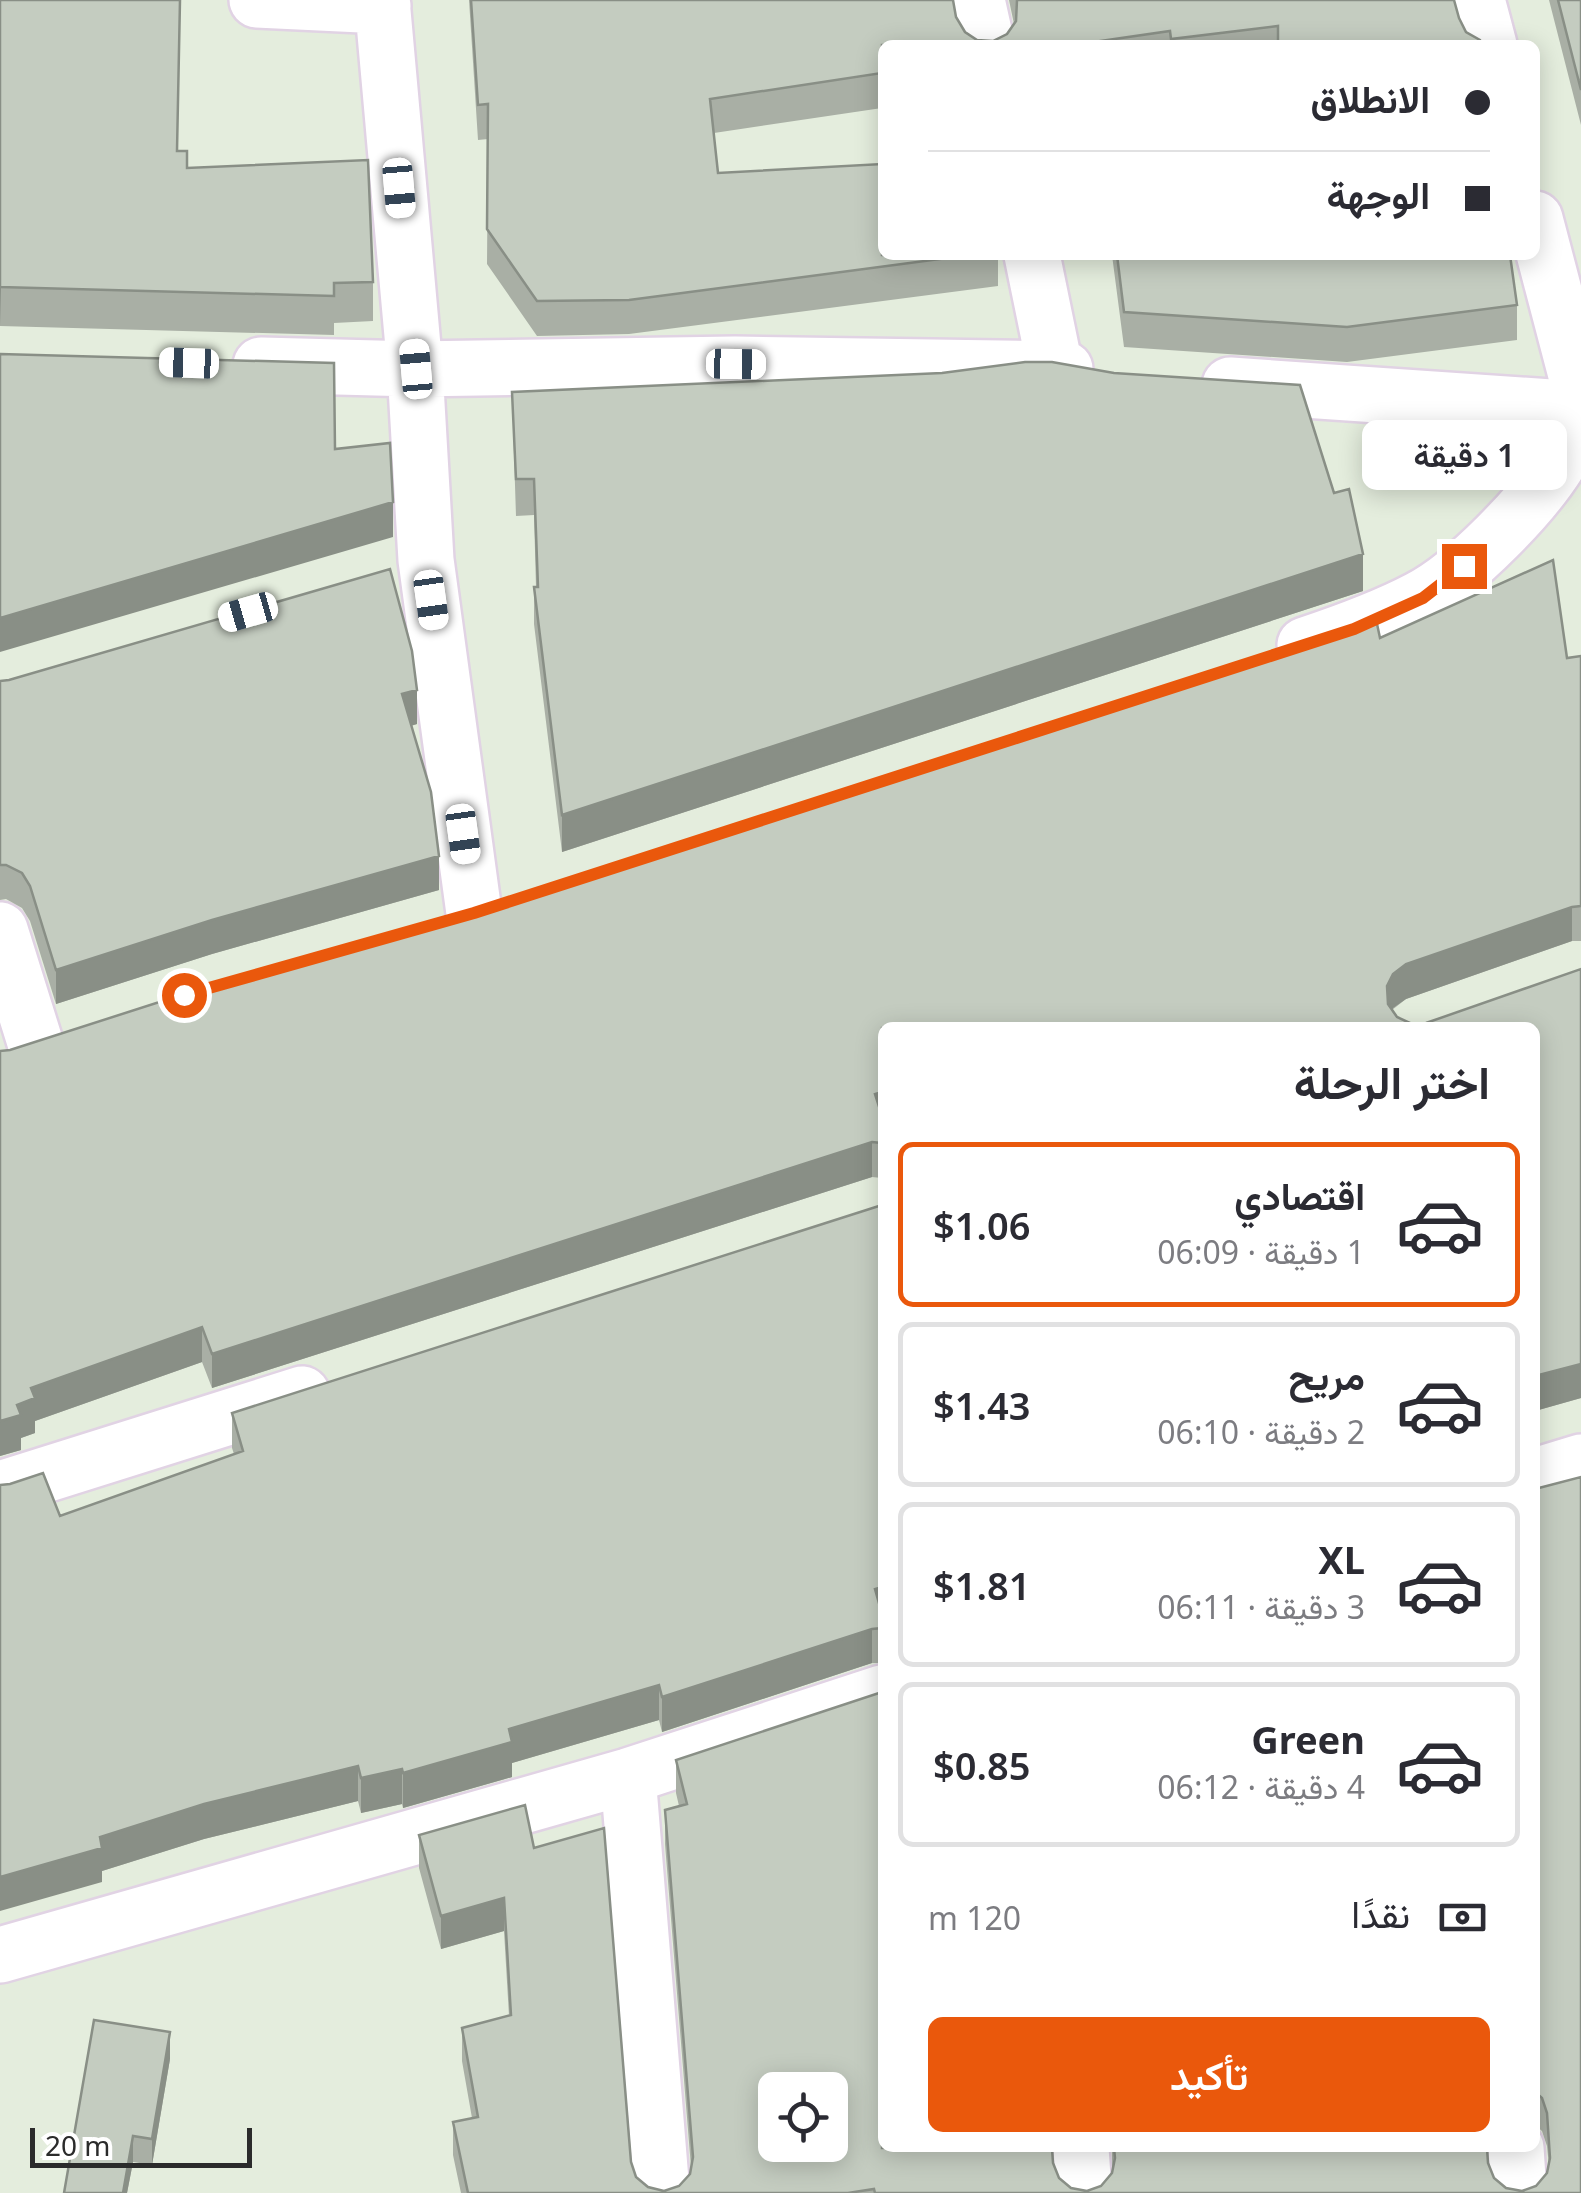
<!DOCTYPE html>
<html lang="ar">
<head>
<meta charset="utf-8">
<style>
	:root { --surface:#fff; --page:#f2f2f3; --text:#2b2b33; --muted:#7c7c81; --line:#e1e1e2; --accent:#ea580c }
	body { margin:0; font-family:"Noto Sans",Vazirmatn,sans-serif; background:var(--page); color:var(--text); direction:rtl; height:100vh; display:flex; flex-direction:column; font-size:38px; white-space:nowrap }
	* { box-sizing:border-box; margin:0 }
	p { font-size:32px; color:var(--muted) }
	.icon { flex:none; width:55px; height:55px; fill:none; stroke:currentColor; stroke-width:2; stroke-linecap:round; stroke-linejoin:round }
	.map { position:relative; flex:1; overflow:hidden; direction:ltr }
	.details { position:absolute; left:878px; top:1022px; width:662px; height:1130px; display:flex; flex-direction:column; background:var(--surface); border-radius:15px; box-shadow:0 5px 25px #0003; direction:rtl }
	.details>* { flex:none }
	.guide { position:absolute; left:878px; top:40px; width:662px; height:220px; border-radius:15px; box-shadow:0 5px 25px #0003; direction:rtl; display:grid; align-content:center; height:220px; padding:0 50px; background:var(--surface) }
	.controls { position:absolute; left:758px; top:2072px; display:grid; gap:20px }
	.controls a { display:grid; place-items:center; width:90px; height:90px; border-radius:15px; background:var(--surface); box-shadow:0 5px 25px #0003; font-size:50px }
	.scale { position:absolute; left:30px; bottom:25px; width:222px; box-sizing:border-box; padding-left:10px; border:5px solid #2b2b2b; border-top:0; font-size:28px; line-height:35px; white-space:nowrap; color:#2b2b2b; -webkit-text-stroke:8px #fff; paint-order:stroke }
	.end { position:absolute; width:45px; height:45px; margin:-22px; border:12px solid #ea580c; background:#fff; box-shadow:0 0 0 5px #fff }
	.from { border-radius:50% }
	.bubble { position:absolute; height:70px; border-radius:15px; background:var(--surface); box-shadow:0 5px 25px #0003; font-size:32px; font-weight:600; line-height:70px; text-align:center; direction:rtl }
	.car { position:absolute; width:30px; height:60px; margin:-30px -15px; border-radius:12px; box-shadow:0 0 8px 2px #0007; background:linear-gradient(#fff 24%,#345 0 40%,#fff 0 76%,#345 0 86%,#fff 0) }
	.guide b { display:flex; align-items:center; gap:35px; height:95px; font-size:38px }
	.guide b+b { border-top:2px solid var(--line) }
	.guide i { width:25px; height:25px; background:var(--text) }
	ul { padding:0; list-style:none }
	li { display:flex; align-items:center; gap:30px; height:165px; margin:0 20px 15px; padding:0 30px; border:5px solid var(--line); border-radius:15px }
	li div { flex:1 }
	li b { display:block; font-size:38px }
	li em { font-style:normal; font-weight:600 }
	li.selected { border-color:var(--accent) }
	li>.icon { width:90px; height:90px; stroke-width:1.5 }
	h2 { padding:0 50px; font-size:45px; line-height:120px }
	.pay { display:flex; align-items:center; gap:25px; height:110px; padding:0 50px; font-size:38px }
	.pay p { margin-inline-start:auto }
	.primary-button { display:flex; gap:20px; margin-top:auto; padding:20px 50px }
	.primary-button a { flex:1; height:115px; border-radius:15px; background:var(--accent); color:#fff; font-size:40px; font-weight:600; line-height:115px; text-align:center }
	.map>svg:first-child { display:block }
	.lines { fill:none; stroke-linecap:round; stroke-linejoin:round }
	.minor-casing { stroke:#e1d3e4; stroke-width:60 }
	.minor { stroke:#fff; stroke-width:55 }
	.wall { fill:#a9afa5 }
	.shaded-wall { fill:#898f86 }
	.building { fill:#c4ccc0; stroke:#898f86; stroke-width:2.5; fill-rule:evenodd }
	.route { stroke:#ea580c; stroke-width:12 }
</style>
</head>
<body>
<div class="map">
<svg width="1581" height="2193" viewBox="0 0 1581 2193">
	<rect width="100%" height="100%" fill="#e4eddd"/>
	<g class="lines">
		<g class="minor-casing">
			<path id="minor" d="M257,0l126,6
				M382,0l33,369 11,191 48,353
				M977,0l10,45
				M1477,0l12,45
				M1535,219l46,175
				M1032,255l23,112
				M261,365l154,4 320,-5 330,5
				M1230,385l351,24
				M1305,645c39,-13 78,-27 114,-46 45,-23 116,-96 142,-140 8,-13 13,-28 20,-41
				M0,930l35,112
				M1535,1476l46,-14
				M0,1489l302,-95
				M628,1776l34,417
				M0,1955l628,-179 254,-83
				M1081,2148l3,45
				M1516,2148l3,45"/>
		</g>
		<use href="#minor" class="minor"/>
	</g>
	<path class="wall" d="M0,0l178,151 9,17 186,114v39l-39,2v12l-334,-9z
		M469,0h484l3,17 9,15 12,8 16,1 14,-7 7,-10 -5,-24h445l5,18 7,14 15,13h-599v63l-168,25 4,40 164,82h120l-1,3h-3v28l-369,48 -92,2 -50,-72 1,-125 -10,1z
		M1549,0h32v125z
		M1112,255h398l7,50v35l-170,22 -223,-15z
		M512,392l851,199 -801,261 -28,-228v-37h2l-2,-72 -18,1z
		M1553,560l14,98 14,-2v285h-9l-166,58 -14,11 5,7 15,7 14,-1 155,-54v429l-46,13v-383h-653v150l-10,-1 -660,211 -10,-26 -167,59v12l-14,5v12l-21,6v-405l10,-1 221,-71 253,-71 892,-289 4,19z
		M0,681l417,43 -6,2 28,164 -227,64 -156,50 -26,-83 -8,-13 -16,-9 -6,1z
		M882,1205v458h-10l-210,69 -3,-12 -147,43v14l-109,31 -1,-4 -41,9 -3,-12 -154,38 -102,32v11l-42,-366 174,-62 -2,-6v-35z
		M1535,1489l46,704h-1120l-8,-38v-33l19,-4 -10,-57v-33l47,-12 -5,-85 -63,18 -22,-81v-33l115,13 102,329 12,10 16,4 15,-5 11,-12 1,-7 -26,-323v-34l14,-4 -3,-13v-33l377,403 6,15 12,10 16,3 14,-5 11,-13v-25h375l1,15 6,15 12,10 16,3 14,-5 11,-13 2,-7 -2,-20 -5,-15 -7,-6z
		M170,2059l-18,106 -19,-3 -6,31h-63z"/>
	<path class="shaded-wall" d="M0,287h1l-1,39z
		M393,502v35l-393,115v-34z
		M1363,554v37l-801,261v-37z
		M417,690v34l-15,4v-34z
		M439,856v34l-227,64 -156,50v-34l156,-50z
		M1572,907v34l-166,58 -13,9 -6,13v-35l6,-12 13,-10z
		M882,1092v34l-7,-32z
		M872,1142v35l-660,211v-34z
		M202,1327v35l-167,59v12l-14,5v12l-21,6v-35l17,-16 14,-17z
		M1581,1364v34l-46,13v-35z
		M882,1587v35l-7,-33z
		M872,1629v34l-210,69v-35z
		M659,1685v35l-147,43v14l-109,31v-35l106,-44z
		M358,1766v35l-154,38 -102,32v11l-102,29v-34l100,-40 104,-33z
		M402,1769v35l-41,9v-35z
		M504,1898v33l-63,18v-33z
		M170,2032v27l-18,106v-26z
		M133,2136v26l-6,31h-4z"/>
	<path class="building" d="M0,0h180l-3,151h10v17l181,-8 5,122 -39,1v13l-334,-9z
		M471,0h482l3,17 9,15 12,8 16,1 14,-7 9,-13 1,-21h437l5,18 7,14 14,8 1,5h-203v-19l-107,13 -1,-8 -97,14h-191v28l-172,26 8,74 164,-9v91h88l-341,45 -92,1 -50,-72 1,-125 -10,1z
		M1558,0h23v90z
		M1117,255h393l7,50 -170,22 -223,-15z
		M0,354l334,9 1,86 55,-6 3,59 -393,116z
		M1025,362h27l62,11 186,12 34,108 15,-4 14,65 -801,261 -28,-228h4l-4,-108h-18l-4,-87 430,-19z
		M1553,560l14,98 14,-2v250l-9,1 -166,57 -13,10 -6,12 1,18 9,13 15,7 14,-1 155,-54v395l-46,12v-348h-653v64l-7,2 7,22v27l-10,-1 -660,212 -10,-27 -171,61 4,10 -18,7 4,10 -21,6v-370l10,-1 221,-71 253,-71 892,-289 4,19z
		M390,569l22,82 5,39 -15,4 29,98 8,64 -227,64 -156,50 -26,-84 -8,-13 -16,-8h-6v-184l9,-1z
		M882,1205v382l-7,2 7,25v14l-10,1 -210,68 -3,-12 -150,44 3,13 -109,31 -1,-4 -41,9 -3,-12 -154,38 -104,33 2,11 -102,29v-392l10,-1 33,-11 17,43 183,-65 -11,-38z
		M1581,1477v716h-706l-1,-4 -26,4h-380l-15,-71 25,-5 -16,-89 49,-13 -7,-117 -63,18 -22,-81 106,-30 9,43 70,-20 27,334 5,15 12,10 16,4 15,-5 11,-12 3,-17 -28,-347 22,-6 -11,-44 206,-68v456h170l1,15 6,15 12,10 16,3 14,-5 11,-13 3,-15 -1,-10h373l1,15 6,15 12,10 16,3 14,-5 11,-13 3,-15 -3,-45 -5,-15 -7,-6v-603zM775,2090h55v55h-55z
		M94,2020l76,12 -18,107 -19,-3 -10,57h-59z"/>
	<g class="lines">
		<path class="route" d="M184,995l290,-82 880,-284 69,-31 41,-32"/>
	</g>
</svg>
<div class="controls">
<a><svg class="icon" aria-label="locate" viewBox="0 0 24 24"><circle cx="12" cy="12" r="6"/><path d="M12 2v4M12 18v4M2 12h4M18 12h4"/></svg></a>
</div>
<div class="scale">20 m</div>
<i class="end from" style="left:184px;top:995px"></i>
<i class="end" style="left:1464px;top:566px"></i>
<div class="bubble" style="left:1362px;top:420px;width:205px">1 دقيقة</div>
<i class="car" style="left:399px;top:188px;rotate:175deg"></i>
<i class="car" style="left:189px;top:363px;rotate:272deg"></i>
<i class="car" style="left:736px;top:364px;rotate:91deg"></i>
<i class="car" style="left:416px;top:369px;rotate:355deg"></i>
<i class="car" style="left:431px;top:600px;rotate:172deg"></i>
<i class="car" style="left:248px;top:612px;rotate:254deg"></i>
<i class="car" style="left:463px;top:834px;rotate:172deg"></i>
<div class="guide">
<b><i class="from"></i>الانطلاق</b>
<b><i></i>الوجهة</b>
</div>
<section class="details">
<h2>اختر الرحلة</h2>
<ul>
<li class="selected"><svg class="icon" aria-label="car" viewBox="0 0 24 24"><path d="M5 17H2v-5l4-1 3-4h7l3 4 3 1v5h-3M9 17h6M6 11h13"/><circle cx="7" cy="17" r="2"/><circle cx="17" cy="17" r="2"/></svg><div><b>اقتصادي</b><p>1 دقيقة · 06:09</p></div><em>$1.06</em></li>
<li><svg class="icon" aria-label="car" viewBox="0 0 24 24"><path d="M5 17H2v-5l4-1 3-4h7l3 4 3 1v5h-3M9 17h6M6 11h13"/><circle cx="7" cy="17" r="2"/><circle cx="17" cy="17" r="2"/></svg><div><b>مريح</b><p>2 دقيقة · 06:10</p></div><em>$1.43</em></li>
<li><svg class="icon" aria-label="car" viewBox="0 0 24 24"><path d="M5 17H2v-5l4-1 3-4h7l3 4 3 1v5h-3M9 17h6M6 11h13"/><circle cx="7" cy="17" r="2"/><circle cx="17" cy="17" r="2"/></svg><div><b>XL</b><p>3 دقيقة · 06:11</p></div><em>$1.81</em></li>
<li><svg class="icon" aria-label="car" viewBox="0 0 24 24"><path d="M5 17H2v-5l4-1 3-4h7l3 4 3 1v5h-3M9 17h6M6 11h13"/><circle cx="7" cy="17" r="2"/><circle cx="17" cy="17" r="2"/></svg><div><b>Green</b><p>4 دقيقة · 06:12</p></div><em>$0.85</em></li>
</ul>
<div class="pay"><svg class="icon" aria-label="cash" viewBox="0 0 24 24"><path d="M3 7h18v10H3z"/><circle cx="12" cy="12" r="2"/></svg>نقدًا<p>120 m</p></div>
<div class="primary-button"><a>تأكيد</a></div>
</section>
</div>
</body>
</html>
